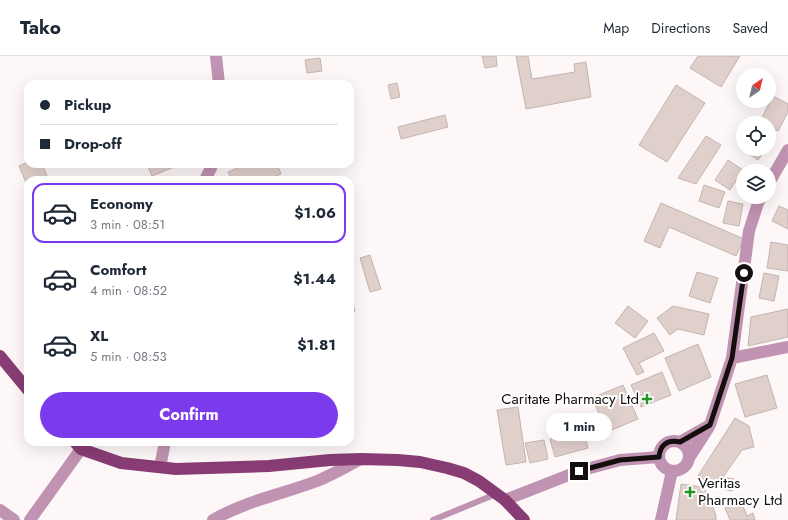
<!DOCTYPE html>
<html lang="en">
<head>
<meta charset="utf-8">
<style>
	:root { --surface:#fff; --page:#f2f2f3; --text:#1f2937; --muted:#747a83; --line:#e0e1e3; --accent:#7c3aed }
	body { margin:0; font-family:Jost,sans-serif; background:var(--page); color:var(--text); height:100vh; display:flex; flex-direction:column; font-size:15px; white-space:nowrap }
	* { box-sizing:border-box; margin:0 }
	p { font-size:13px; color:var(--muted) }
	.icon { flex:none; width:22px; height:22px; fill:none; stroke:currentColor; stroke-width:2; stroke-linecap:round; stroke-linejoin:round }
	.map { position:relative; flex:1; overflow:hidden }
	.details { position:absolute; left:24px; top:120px; width:330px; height:270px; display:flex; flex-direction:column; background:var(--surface); border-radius:12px; box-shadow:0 4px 16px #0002 }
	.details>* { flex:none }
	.top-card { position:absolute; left:24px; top:24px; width:330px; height:88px; border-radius:12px; box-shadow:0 4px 16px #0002; display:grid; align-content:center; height:88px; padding:0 16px; background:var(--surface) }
	.needle { width:26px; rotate:35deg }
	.fabs { position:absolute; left:736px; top:12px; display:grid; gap:8px }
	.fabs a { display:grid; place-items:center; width:40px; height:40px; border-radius:50%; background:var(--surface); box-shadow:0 4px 16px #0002; font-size:20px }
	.end { position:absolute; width:18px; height:18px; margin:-9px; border:5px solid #140e0f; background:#fff; box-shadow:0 0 0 2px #fff }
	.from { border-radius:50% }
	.bubble { position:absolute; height:28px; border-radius:14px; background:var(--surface); box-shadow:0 4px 16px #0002; font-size:13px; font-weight:700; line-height:28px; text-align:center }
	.top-card b { display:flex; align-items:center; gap:14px; height:38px; font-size:15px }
	.top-card b+b { border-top:1px solid var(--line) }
	.top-card i { width:10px; height:10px; background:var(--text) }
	ul { padding:7px 0 0; list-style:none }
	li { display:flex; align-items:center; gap:12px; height:60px; margin:0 8px 6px; padding:0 8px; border:2px solid transparent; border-radius:12px }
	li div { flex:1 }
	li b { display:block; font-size:15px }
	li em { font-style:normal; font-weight:700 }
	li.active { border-color:var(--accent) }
	li>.icon { width:36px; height:36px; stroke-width:1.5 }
	.cta { display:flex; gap:8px; margin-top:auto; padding:8px 16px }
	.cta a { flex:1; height:46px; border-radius:24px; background:var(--accent); color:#fff; font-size:16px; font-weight:700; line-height:46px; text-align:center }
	header { display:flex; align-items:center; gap:24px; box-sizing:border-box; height:56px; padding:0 20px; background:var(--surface); border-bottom:1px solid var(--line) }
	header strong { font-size:19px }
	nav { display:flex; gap:22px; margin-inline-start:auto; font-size:14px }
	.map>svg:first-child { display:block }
	.building { fill:#e0d0cc; stroke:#c4b4b0 }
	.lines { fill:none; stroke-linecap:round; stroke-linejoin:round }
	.lane { stroke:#bf93b1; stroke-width:6 }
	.street { stroke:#bf93b1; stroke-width:12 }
	.primary { stroke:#873d74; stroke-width:12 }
	.route { stroke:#140e0f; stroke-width:5 }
	.poi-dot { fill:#249522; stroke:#fff; stroke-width:1.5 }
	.labels { text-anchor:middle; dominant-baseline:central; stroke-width:4; stroke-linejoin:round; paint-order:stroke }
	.poi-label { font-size:15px; fill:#140e0f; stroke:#fff; text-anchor:end }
</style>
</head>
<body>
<header>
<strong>Tako</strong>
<nav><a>Map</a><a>Directions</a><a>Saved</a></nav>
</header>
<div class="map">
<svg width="788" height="464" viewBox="0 0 788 464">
	<rect width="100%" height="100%" fill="#fef7f8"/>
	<path class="building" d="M482,0h14l1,10 -12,2z
		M516,0h12l4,23 43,-7 -1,-8 12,-2 5,35 -65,12z
		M698,0h42l-19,31 -31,-19z
		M320,2l2,13 -15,2 -2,-13z
		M397,27l3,14 -9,2 -3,-14z
		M676,29l29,18 -38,59 -28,-17z
		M773,40l15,8v8l-10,19 -9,-5v-3h-5l-4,-2z
		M445,59l3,12 -47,12 -3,-12z
		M706,80l15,9 -25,39 -18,-6z
		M748,93h18l-8,11 -12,-8z
		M728,104l15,10 -13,20 -15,-10z
		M28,106v2h14l7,16h-21v7l-9,-21z
		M147,108h25l2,3 -22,9z
		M247,108h30l4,10 -16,6h-33l-4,-8z
		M704,129l21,7 -6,16 -20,-7z
		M728,145l15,3 -4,22 -16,-3z
		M661,147l83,36 -8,17 -67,-29 -9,21 -16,-7z
		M779,150l9,4v19l-16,-8z
		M771,186l17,3v26l-21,-3z
		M370,199l11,34 -11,3 -10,-34z
		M697,216l21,6 -8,25 -21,-7z
		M764,217l15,3 -5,25 -15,-3z
		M350,240l5,15 -5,2z
		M628,250l20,15 -13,17 -20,-15z
		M673,250l36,8 -5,21 -26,-6 -8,6 -13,-17z
		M788,253v28l-40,9 3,-29z
		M654,277l10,18 -25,12 5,9 -7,3 -14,-27z
		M698,288l13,33 -32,14 -14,-33z
		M662,316l9,23 -30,12 -10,-22z
		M767,319l10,33 -32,9 -10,-33z
		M623,329l15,34 -31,13 -15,-34z
		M518,351l8,55 -20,3 -9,-55z
		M735,362l14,8 5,21 -12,3 -19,27 11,2 -2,12 -16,-4 -18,-11z
		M583,373l5,19 -33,9 -5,-18z
		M544,384l4,19 -18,4 -5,-20z
		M681,428l21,3 6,6 8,23v4h-40z
		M741,445l6,15 6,-3 2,7h-25l-5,-12z"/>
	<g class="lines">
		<path class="lane" d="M433,464l63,-26"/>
		<path class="street" d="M216,0l3,28
			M205,124l6,-12 1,-4
			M769,127l19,-33
			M732,302l56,-11
			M659 400a15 15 0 1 1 30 0a15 15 0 1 1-30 0Z
			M680,386l30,-17 22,-67 17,-127 9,-28 3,-6
			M689,402l20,-31
			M160,411l5,-25
			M505,444l74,-29 41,-11 39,-3
			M0,454l14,10
			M30,464l51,-71
			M213,464c32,-19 70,-26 104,-39 15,-6 30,-15 44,-22
			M661,464l11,-49"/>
		<path class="primary" d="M0,300l28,34
			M75,386l6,7 40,14 55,6 93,-3 61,-6 31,-1 37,1 22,2 27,6 17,5 15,8 26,19 19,20"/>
	</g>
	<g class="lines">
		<path class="route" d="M579,415l41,-11 39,-3c1,-12 8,-18 21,-15l30,-17 22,-67 12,-85"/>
	</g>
	<g class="poi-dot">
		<path d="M645 337h4v4h4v4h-4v4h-4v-4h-4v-4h4z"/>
		<path d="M688 430h4v4h4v4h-4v4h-4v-4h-4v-4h4z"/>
	</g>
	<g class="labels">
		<g class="poi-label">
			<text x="639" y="343">Caritate Pharmacy Ltd</text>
			<text x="698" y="427" text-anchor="start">Veritas<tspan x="698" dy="17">Pharmacy Ltd</tspan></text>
		</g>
	</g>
</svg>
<div class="fabs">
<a><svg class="needle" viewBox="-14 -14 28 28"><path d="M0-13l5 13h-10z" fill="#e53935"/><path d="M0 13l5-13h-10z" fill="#747a83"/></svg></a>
<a><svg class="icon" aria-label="locate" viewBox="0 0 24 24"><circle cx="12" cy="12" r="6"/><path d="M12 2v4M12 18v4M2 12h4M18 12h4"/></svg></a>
<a><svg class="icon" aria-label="layers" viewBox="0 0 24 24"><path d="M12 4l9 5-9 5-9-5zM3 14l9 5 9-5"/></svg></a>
</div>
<i class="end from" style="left:744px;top:217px"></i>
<i class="end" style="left:579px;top:415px"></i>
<div class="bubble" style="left:546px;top:357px;width:66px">1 min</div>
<div class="top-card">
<b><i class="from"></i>Pickup</b>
<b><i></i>Drop-off</b>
</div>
<section class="details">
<ul>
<li class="active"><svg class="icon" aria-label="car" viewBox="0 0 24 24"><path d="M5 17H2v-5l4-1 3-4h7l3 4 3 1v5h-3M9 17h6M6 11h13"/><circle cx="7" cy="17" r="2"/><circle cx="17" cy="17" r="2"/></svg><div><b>Economy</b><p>3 min · 08:51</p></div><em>$1.06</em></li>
<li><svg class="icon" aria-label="car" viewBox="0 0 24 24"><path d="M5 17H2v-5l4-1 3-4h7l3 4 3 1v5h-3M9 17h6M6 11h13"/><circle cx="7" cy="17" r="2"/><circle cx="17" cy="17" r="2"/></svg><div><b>Comfort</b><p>4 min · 08:52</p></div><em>$1.44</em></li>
<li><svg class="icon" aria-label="car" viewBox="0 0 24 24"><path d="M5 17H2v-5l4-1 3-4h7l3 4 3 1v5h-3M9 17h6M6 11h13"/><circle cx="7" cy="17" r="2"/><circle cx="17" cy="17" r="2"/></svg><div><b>XL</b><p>5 min · 08:53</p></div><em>$1.81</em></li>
</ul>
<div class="cta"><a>Confirm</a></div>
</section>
</div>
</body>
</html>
